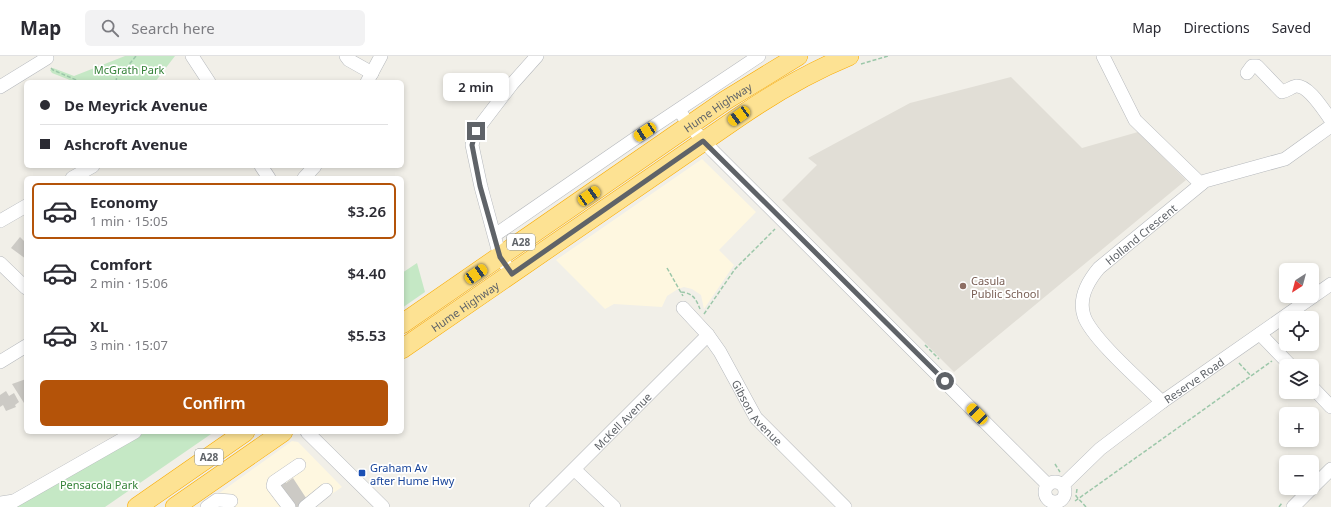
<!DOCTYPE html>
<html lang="en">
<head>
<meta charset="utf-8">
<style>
	:root { --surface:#fff; --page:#f2f2f3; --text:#2b2b33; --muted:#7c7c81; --line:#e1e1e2; --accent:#b45309 }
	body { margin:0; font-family:"Noto Sans",sans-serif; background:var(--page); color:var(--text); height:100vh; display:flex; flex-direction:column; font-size:15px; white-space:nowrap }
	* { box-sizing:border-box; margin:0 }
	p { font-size:13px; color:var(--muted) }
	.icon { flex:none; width:22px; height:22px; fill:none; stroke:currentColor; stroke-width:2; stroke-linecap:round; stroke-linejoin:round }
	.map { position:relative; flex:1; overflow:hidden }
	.details { position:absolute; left:24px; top:120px; width:380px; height:258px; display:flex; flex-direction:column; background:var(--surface); border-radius:6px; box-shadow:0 2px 6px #0003 }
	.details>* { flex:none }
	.top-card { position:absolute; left:24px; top:24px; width:380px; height:88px; border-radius:6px; box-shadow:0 2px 6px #0003; display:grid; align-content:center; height:88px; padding:0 16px; background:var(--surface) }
	.needle { width:26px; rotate:216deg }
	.fabs { position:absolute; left:1279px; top:207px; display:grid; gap:8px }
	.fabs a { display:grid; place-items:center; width:40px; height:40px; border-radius:6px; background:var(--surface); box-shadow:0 2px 6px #0003; font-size:20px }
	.end { position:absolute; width:18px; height:18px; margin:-9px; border:5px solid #5f6368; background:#fff; box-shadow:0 0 0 2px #fff }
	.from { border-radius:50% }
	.bubble { position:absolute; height:28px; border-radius:6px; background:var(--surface); box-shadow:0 2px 6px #0003; font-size:13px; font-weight:600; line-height:28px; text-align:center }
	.car { position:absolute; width:12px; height:24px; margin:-12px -6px; border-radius:5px; box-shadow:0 0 3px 1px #0007; background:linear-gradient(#f5c518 24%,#345 0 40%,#f5c518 0 76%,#345 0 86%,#f5c518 0) }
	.top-card b { display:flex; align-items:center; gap:14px; height:38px; font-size:15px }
	.top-card b+b { border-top:1px solid var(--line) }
	.top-card i { width:10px; height:10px; background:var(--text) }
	ul { padding:7px 0 0; list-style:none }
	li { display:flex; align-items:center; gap:12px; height:56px; margin:0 8px 6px; padding:0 8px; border:2px solid transparent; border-radius:6px }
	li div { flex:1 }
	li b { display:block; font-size:15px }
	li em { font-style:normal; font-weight:600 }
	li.on { border-color:var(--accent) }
	li>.icon { width:36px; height:36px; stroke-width:1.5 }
	.action { display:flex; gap:8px; margin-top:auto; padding:8px 16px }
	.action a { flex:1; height:46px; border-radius:6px; background:var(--accent); color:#fff; font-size:16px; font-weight:600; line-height:46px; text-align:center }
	header { display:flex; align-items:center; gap:24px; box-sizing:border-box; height:56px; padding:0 20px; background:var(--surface); border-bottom:1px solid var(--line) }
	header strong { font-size:19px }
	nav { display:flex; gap:22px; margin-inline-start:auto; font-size:14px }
	.search { width:280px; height:36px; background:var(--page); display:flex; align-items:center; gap:10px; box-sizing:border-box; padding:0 14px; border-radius:6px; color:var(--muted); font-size:15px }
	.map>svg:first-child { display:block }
	.commercial { fill:#fef7e0 }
	.education { fill:#e1ded6 }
	.green { fill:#c5e8c5 }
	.building { fill:#cccac5 }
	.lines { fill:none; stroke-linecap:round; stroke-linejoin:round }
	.minor-casing { stroke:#b5b8bc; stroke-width:14 }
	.highway-casing { stroke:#f9ab00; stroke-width:20 }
	.path { stroke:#9cc7a9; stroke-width:1.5; stroke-dasharray:4 2; stroke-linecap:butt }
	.minor { stroke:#fff; stroke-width:13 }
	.highway { stroke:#fde293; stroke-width:19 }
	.route { stroke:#5f6368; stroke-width:5 }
	.education-dot { fill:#8d6e63; stroke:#fff; stroke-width:1.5 }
	.transit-dot { fill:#1a4fb4; stroke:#fff; stroke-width:1.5 }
	.labels { text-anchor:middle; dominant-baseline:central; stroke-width:3.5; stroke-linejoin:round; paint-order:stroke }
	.shield { fill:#fff; stroke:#8f9295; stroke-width:1 }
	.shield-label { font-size:10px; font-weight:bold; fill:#5f6368 }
	.park-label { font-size:11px; fill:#348238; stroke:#fff }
	.street-label { font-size:11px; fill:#5f6368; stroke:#fff }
	.education-label { font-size:11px; fill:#785e54; stroke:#fff; text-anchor:start }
	.transit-label { font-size:11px; fill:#164399; stroke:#fff; text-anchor:start }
</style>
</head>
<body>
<header>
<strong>Map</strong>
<div class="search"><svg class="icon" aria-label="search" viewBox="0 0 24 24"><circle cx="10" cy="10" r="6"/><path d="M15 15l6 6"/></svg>Search here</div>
<nav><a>Map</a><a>Directions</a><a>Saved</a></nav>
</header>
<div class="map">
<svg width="1331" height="451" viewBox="0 0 1331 451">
	<rect width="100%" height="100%" fill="#f1efe8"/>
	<path class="commercial" d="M702,103l54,53 -37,38 15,15 -30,44 -3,-14 -9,-6 -8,-2 -6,2 -11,7 -5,11 -48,-3 -9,5 -49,-49z
		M292,385l6,1 44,45 -29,20h-113z"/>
	<path class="education" d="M1011,21l71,71 56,-16 48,48 -232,192 -172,-172 35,-35 -9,-7 102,-55z"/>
	<path class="green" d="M125,0h50l-20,26h-80l-23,-9 -2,-3 3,-2 21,8z
		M417,207l8,29 -23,16v-35z
		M146,376h68l-109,75h-91z"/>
	<path class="building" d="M20,181l4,4 2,-3v21l-15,-11z
		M26,323v23l-2,1 -12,-19z
		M6,335l3,5 5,-3 5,9 -4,3 1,2 -10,4 -3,-6 -3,2v-12z
		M293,422l15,23 -9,6h-7l-17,-22 8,-6 3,4z"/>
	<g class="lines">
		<g class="minor-casing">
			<g id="minor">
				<path d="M192,0l17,26"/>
				<path d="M346,0l3,4 23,13"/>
				<path d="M1103,0l32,64 66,64"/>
				<path d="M1247,17l5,-7h5l25,26c5,-1 9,-5 14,-6 13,-1 28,25 35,34"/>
				<path d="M367,26l14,-26"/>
				<path d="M0,31l47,-29"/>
				<path d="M679,54l10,15 24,26 335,334"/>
				<path d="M261,110l8,12"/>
				<path d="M72,122l21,-12"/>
				<path d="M304,122l11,-12"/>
				<path d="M0,165l26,-15"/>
				<path d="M495,179l138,-95 126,-84"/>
				<path d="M0,207l26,25"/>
				<path d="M512,218l-12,-17 -19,-70 -9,-42 4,-14 36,-47 25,-28"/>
				<path id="s1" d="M683,252l25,27 12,17 36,66 89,89"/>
				<path d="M1260,278l31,32"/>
				<path d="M0,306l26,-16"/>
				<path d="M1312,331l19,20"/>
				<path id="s2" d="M1162,346c-19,-19 -70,-63 -78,-86 -6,-18 4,-35 15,-48l106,-87 80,-22 46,-33"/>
				<path d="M307,376l76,75"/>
				<path d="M575,414l39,37"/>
				<circle cx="1055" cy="436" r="10"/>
				<path id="s3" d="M1063,429l37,-36 62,-47 169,-118"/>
				<path d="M1312,432l19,-19"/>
				<path d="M0,447l14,-2 121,-69"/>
				<path d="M207,451l10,-7 14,1"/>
				<path d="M289,451l-16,-21 1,-4 25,-17"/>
				<path d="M305,451l21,-17"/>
				<path id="s4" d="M536,451l172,-172"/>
				<path d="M1293,451l19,-19"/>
			</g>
		</g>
		<g class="highway-casing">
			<g id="highway">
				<path id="s5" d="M402,268l324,-224 72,-44"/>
				<path id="s6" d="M402,293l337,-232c35,-24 71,-45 110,-61"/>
				<path d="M137,451l108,-75"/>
				<path d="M175,451l108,-75"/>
			</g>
		</g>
		<path class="path" d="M861,8l27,-8
			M51,12l2,2 28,12
			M116,26l1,-7 10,-8 9,-11
			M667,212l16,28
			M681,236c12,1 15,7 19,17
			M704,258l31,-45 40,-40
			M925,289l14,14
			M1239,307l12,13
			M1055,408l5,8
			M1077,433l-1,7 10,11
			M1075,445l197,-140
			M1279,451l3,-4"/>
		<use href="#minor" class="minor"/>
		<use href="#highway" class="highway"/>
	</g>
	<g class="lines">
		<path class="route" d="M476,75l-4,14 8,41 20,71 12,17 191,-133 242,240"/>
	</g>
	<circle class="education-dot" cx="963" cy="230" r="4"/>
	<rect class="transit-dot" x="358" y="413" width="8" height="8" rx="2"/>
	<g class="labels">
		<g class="shield">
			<rect x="507" y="178" width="28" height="16" rx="3"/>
			<rect x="195" y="393" width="28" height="16" rx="3"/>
		</g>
		<g class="shield-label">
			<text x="521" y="186">A28</text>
			<text x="209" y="401">A28</text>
		</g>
		<g class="park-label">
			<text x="129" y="13">McGrath Park</text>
			<text x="99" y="428">Pensacola Park</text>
		</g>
		<g class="street-label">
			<text stroke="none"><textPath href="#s5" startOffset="383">Hume Highway</textPath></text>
			<text stroke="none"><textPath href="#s2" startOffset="223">Holland Crescent</textPath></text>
			<text stroke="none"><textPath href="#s6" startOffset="76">Hume Highway</textPath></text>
			<text stroke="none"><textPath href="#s3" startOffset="168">Reserve Road</textPath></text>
			<text stroke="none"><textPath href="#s1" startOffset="129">Gibson Avenue</textPath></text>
			<text stroke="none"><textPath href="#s4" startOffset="122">McKell Avenue</textPath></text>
		</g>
		<g class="education-label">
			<text x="971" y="224">Casula<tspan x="971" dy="13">Public School</tspan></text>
		</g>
		<g class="transit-label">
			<text x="370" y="411">Graham Av<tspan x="370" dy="13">after Hume Hwy</tspan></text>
		</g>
	</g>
</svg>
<div class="fabs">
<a><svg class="needle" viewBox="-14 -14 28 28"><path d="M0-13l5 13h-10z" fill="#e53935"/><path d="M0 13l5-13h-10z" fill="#7c7c81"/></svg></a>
<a><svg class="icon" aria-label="locate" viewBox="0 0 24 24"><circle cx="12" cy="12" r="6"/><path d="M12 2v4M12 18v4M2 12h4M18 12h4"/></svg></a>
<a><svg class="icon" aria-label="layers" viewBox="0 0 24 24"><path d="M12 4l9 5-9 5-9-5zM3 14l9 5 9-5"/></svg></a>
<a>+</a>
<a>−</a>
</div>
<i class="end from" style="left:945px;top:325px"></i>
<i class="end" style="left:476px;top:75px"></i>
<div class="bubble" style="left:443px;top:17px;width:66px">2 min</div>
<i class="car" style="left:739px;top:60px;rotate:234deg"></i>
<i class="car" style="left:645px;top:76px;rotate:237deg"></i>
<i class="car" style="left:589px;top:140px;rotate:56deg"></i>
<i class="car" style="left:476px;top:218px;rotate:56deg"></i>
<i class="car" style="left:977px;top:358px;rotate:315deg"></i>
<div class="top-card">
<b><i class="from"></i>De Meyrick Avenue</b>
<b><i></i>Ashcroft Avenue</b>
</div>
<section class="details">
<ul>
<li class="on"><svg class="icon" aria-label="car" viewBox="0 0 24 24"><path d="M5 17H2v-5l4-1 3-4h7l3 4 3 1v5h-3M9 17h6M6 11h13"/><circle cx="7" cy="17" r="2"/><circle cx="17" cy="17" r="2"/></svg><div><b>Economy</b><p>1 min · 15:05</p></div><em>$3.26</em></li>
<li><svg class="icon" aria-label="car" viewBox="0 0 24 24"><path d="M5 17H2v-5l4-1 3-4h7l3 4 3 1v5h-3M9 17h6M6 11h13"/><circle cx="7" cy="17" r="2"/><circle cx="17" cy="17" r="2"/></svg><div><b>Comfort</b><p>2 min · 15:06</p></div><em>$4.40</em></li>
<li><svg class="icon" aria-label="car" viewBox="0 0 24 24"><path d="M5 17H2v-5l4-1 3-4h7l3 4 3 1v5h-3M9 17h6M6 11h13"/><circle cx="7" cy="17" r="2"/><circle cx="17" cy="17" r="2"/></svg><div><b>XL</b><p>3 min · 15:07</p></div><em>$5.53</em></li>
</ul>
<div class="action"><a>Confirm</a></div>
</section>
</div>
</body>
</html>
